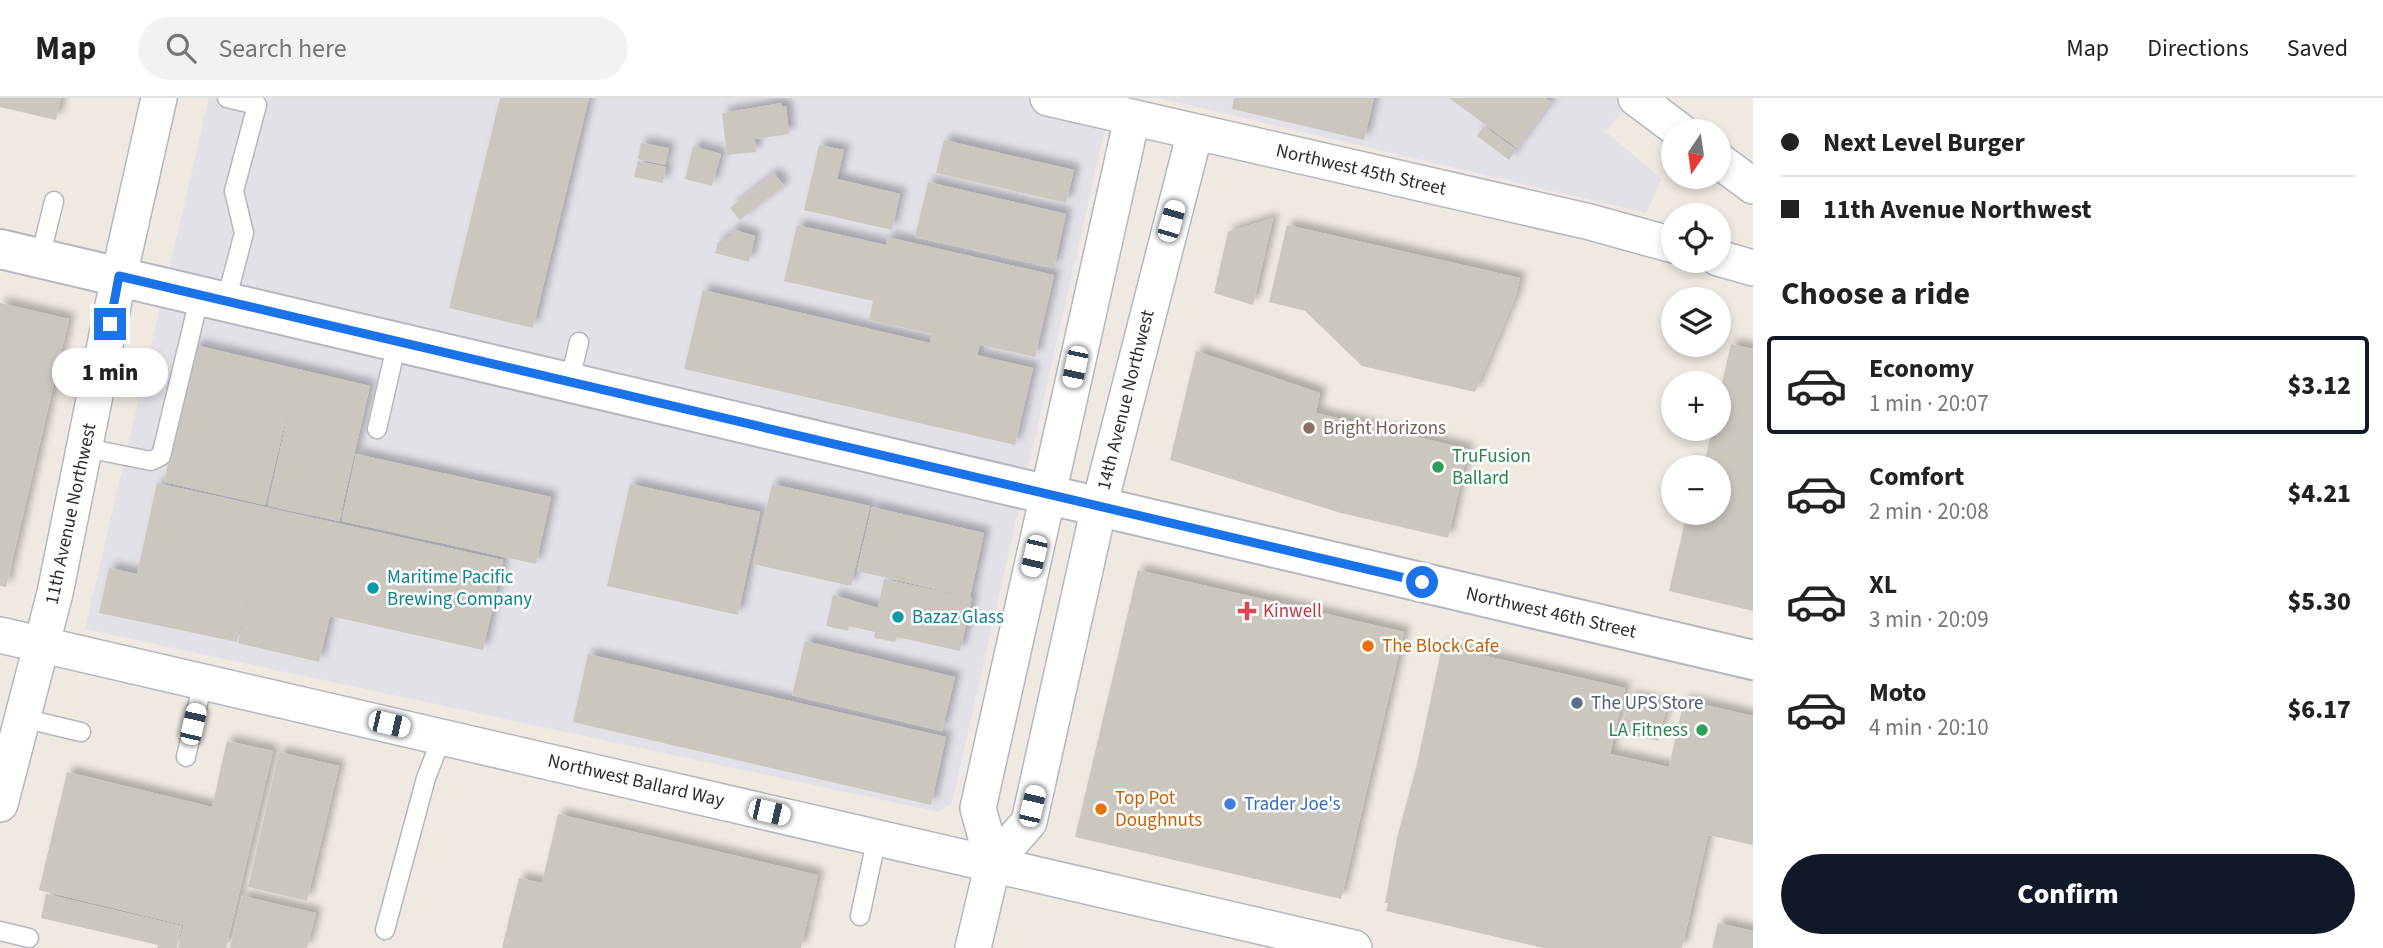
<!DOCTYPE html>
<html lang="en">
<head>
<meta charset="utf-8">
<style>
	:root { --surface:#fff; --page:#f2f2f2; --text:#222; --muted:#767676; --line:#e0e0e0; --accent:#111827 }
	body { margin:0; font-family:"Source Sans 3",sans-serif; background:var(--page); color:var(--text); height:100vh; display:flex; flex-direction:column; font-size:26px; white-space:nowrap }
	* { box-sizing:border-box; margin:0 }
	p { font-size:23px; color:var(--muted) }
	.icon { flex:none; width:38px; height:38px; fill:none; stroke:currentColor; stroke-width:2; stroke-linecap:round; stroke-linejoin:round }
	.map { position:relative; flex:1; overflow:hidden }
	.panel { display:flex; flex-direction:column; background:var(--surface); width:630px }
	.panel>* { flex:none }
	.banner { display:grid; align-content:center; height:154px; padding:0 28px; background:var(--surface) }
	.needle { width:46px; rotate:193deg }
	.buttons { position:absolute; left:1661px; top:21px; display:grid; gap:14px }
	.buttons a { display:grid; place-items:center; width:70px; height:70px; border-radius:50%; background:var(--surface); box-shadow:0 4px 10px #0003; font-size:35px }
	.end { position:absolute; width:32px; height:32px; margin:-16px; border:9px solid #1a73e8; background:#fff; box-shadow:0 0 0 4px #fff }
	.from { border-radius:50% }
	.bubble { position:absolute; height:49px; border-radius:24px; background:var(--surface); box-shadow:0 4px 10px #0003; font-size:23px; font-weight:800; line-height:49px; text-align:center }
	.car { position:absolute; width:21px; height:42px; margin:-21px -10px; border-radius:9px; box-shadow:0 0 5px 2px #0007; background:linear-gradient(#fff 24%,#345 0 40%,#fff 0 76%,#345 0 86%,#fff 0) }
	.banner b { display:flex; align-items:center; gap:24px; height:66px; font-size:26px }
	.banner b+b { border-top:2px solid var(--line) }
	.banner i { width:18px; height:18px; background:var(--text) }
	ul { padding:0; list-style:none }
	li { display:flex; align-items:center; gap:21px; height:98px; margin:0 14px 10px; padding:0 14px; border:4px solid transparent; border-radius:7px }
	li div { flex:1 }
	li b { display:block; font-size:26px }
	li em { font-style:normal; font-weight:800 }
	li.selected { border-color:var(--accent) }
	li>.icon { width:63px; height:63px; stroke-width:1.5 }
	h2 { padding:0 28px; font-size:32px; line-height:84px }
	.cta { display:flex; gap:14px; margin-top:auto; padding:14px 28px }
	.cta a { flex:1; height:80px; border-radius:42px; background:var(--accent); color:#fff; font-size:28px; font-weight:800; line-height:80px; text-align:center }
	header { display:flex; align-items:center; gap:42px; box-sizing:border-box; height:98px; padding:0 35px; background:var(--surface); border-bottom:2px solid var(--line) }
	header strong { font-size:33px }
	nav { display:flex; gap:38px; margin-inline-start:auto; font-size:24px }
	.search { width:490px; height:63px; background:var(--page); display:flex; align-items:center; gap:18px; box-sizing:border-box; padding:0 24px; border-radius:38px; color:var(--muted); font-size:26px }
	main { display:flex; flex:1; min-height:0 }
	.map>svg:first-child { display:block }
	.industrial { fill:#e3e1e8 }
	.building { fill:#cbc7bf; filter:url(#shadow) }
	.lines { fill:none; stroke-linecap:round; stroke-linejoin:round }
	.lane-casing { stroke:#b4b7c1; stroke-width:21 }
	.street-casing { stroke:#b4b7c1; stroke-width:38 }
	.secondary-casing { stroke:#b4b7c1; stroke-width:42 }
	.lane { stroke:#fff; stroke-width:18 }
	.street { stroke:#fff; stroke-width:35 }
	.secondary { stroke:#fff; stroke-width:38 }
	.route { stroke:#1a73e8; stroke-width:9 }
	.education-dot { fill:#8d6e63; stroke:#fff; stroke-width:2.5 }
	.leisure-dot { fill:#2e9e5b; stroke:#fff; stroke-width:2.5 }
	.culture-dot { fill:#0f9aa8; stroke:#fff; stroke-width:2.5 }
	.health-dot { fill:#e0444e; stroke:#fff; stroke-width:2.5 }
	.food-dot { fill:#e8710a; stroke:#fff; stroke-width:2.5 }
	.service-dot { fill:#5c6f8a; stroke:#fff; stroke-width:2.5 }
	.shop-dot { fill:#3f7fe0; stroke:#fff; stroke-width:2.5 }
	.labels { text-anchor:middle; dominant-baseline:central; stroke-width:5; stroke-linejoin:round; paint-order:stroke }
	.street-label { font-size:19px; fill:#2e2e2e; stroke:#fff }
	.education-label { font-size:19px; fill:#785e54; stroke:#fff; text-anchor:start }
	.leisure-label { font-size:19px; fill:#27864d; stroke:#fff; text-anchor:start }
	.culture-label { font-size:19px; fill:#0d838f; stroke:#fff; text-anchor:start }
	.health-label { font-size:19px; fill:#be3a42; stroke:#fff; text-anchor:start }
	.food-label { font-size:19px; fill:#c56008; stroke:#fff; text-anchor:start }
	.service-label { font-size:19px; fill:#4e5e75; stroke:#fff; text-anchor:start }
	.shop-label { font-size:19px; fill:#366cbe; stroke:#fff; text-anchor:start }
</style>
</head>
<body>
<header>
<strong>Map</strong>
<div class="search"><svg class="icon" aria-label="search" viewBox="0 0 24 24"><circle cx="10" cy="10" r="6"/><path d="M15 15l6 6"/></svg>Search here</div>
<nav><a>Map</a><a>Directions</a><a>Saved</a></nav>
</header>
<main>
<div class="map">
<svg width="1753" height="850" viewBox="0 0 1753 850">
	<defs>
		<filter id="shadow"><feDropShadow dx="6" dy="-6" stdDeviation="3.5" flood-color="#0004"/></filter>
	</defs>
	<rect width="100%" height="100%" fill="#efe9e1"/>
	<path class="industrial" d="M209,0h903l-160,705 -13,9 -854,-183z
		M1159,0h477l-31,33 57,48 -16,34z"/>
	<path class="building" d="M0,0h61l-5,22 -56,-13z
		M500,0h89l-56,230 -84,-20z
		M1234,0h140l-10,42 -132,-31z
		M1449,0h96l6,4 -34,46z
		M782,5v4l4,-1 3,28 -34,5 1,13 -29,3 -5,-42z
		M1484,28l32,24 -7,10 -32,-24z
		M944,42l130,30 -8,33 -130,-30z
		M641,45l28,5 -4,17 -27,-6z
		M819,47l25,5 -7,29 63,15 -8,36 -88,-20z
		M693,48l28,8 -9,32 -27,-7z
		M638,63l28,6 -3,16 -29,-6z
		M774,75l10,13 -44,34 -10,-12z
		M928,84l138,32 -12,54 -139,-31z
		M1273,120l-20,87 -39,-12 14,-61z
		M797,127l89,20 1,-8 167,38 -19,82 -55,-12 -3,10 56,13 -18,77 -331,-76 19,-79 227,53 2,-9 -63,-14 4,-19 -89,-20z
		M1287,127l233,53 -4,17 -41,97 -113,-26 -57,-55 -36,-9z
		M732,131l23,7 -6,26 -34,-9 3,-11 12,-6z
		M0,205l69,16 -63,268 -6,-1z
		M1731,246l22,5v262l-84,-20 18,-78h31v-46h-32l2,-6 16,4 8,-36h6v-29z
		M195,247l175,41 -31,135 -71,-15 26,-120 -29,119 -101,-23z
		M1196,253l124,42 -4,20 152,36 -20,89 -107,-25 -171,-53z
		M356,356l195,43 -15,67 -194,-43z
		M157,385l346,77 -20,90 -153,-34 -11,46 -81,-19 26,-123 -27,122 -138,-29 10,-45 28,6z
		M630,386l130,28 -22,103 -131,-29z
		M772,386l98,22 -19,80 -98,-22z
		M872,409l112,26 -14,64 -113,-26z
		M1138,472l266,62 -63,267 -266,-62z
		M884,481l88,19 -12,53 -63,-14 -2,5 -21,-4 1,-6 -26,-6 -1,5 -22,-5 7,-31 45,13z
		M805,543l150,36 -13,54 -150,-36z
		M1442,548l183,42 -15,66 59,13 15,-67 69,16v129l-45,-10 -26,113h-139l-157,-37 2,-8h-3l12,-65 20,-74z
		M588,556l358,83 -15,68 -358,-83z
		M1629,598l38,9 -9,36 -37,-9z
		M227,643l46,10 -47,197h-48l6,-23 -145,-35 28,-118 145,35z
		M279,654l60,14 -32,135 -59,-14z
		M558,716l260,61 -17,73h-299l17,-70 23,5z
		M46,796l136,32 -5,22h-20l1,-3 -117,-27z
		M242,798l74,17 -9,35h-77z
		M1718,825l35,8v17h-41z"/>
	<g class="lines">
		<g class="lane-casing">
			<path id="lane" d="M40,160l14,-57
				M226,203l18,-68 -10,-42 23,-86 -30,-7
				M569,285l10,-41
				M377,331l20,-87
				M86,350l65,13 10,-5 39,-161
				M22,620l59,14
				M186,659l17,-76
				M860,818l17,-79
				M385,832l41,-152 16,-41
				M0,833l29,7"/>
		</g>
		<g class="street-casing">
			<path id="street" d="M1048,0l542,124 83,23
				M1636,0l44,33
				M1718,62l35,26
				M1718,160l35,10
				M0,537l1354,313
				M0,706l55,-211 64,-317 40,-178
				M993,765l-15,-55 154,-690
				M973,850l20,-85 36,-41 70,-315 96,-375"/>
		</g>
		<g class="secondary-casing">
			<path id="secondary" d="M0,151l1753,411"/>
		</g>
		<use href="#lane" class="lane"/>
		<use href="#street" class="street"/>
		<use href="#secondary" class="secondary"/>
	</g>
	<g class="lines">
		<path class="route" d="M110,226l9,-48 1303,306"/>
	</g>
	<circle class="education-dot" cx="1309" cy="330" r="7"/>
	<g class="leisure-dot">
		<circle cx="1438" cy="369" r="7"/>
		<circle cx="1702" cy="632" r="7"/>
	</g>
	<g class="culture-dot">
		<circle cx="373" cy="490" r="7"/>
		<circle cx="898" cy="519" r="7"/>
	</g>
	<path class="health-dot" d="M1243.5 502.5h7v7h7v7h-7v7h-7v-7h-7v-7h7z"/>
	<g class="food-dot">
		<circle cx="1368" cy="548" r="7"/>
		<circle cx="1101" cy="711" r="7"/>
	</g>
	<circle class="service-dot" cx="1577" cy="605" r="7"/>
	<circle class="shop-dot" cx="1230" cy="706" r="7"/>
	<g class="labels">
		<g class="street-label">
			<text transform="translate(1361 72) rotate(13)">Northwest 45th Street</text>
			<text transform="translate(1126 302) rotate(-76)">14th Avenue Northwest</text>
			<text transform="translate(71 416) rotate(-78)">11th Avenue Northwest</text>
			<text transform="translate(1551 515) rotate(13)">Northwest 46th Street</text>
			<text transform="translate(636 683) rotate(13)">Northwest Ballard Way</text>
		</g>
		<g class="education-label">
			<text x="1323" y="330">Bright Horizons</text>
		</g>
		<g class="leisure-label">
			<text x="1452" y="358">TruFusion<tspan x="1452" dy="22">Ballard</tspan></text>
			<text x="1688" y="632" text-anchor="end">LA Fitness</text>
		</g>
		<g class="culture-label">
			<text x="387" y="479">Maritime Pacific<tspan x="387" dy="22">Brewing Company</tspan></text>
			<text x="912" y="519">Bazaz Glass</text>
		</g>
		<g class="health-label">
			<text x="1263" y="513">Kinwell</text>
		</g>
		<g class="food-label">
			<text x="1382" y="548">The Block Cafe</text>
			<text x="1115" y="700">Top Pot<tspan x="1115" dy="22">Doughnuts</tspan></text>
		</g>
		<g class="service-label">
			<text x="1591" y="605">The UPS Store</text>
		</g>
		<g class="shop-label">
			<text x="1244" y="706">Trader Joe's</text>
		</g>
	</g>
</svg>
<div class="buttons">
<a><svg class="needle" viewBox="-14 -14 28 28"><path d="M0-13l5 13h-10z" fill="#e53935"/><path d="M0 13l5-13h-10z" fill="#767676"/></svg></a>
<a><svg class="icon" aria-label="locate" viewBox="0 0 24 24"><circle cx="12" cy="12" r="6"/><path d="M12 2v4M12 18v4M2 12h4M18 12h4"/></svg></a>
<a><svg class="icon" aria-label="layers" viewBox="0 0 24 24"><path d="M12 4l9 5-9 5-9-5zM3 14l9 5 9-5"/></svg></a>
<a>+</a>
<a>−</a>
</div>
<i class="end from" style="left:1422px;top:484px"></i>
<i class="end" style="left:110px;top:226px"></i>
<div class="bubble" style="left:52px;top:250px;width:116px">1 min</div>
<i class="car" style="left:1171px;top:123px;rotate:16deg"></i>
<i class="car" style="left:1075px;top:269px;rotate:192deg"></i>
<i class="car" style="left:1034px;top:458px;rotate:193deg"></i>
<i class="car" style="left:193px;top:626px;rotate:13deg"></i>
<i class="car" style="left:389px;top:626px;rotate:103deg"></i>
<i class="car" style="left:1032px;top:708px;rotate:13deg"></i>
<i class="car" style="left:769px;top:714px;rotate:103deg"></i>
</div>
<section class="panel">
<div class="banner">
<b><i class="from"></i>Next Level Burger</b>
<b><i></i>11th Avenue Northwest</b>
</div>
<h2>Choose a ride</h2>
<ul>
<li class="selected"><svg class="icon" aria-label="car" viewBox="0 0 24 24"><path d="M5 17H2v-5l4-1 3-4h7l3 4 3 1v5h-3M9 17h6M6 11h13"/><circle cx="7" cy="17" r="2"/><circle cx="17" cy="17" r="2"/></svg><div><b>Economy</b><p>1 min · 20:07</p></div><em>$3.12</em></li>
<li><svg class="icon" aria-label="car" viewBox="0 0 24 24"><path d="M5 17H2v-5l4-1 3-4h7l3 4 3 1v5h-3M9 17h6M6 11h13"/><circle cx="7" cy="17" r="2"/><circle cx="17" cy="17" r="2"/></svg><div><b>Comfort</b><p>2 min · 20:08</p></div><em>$4.21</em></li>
<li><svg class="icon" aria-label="car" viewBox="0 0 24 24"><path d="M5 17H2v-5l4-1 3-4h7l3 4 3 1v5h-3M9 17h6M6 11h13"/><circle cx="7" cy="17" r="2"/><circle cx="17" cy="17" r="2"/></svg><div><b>XL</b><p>3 min · 20:09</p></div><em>$5.30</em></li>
<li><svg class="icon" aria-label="car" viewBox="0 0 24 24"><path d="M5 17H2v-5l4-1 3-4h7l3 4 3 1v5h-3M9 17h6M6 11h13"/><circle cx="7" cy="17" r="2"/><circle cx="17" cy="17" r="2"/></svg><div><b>Moto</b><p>4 min · 20:10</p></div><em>$6.17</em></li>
</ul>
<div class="cta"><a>Confirm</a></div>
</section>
</main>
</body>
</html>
